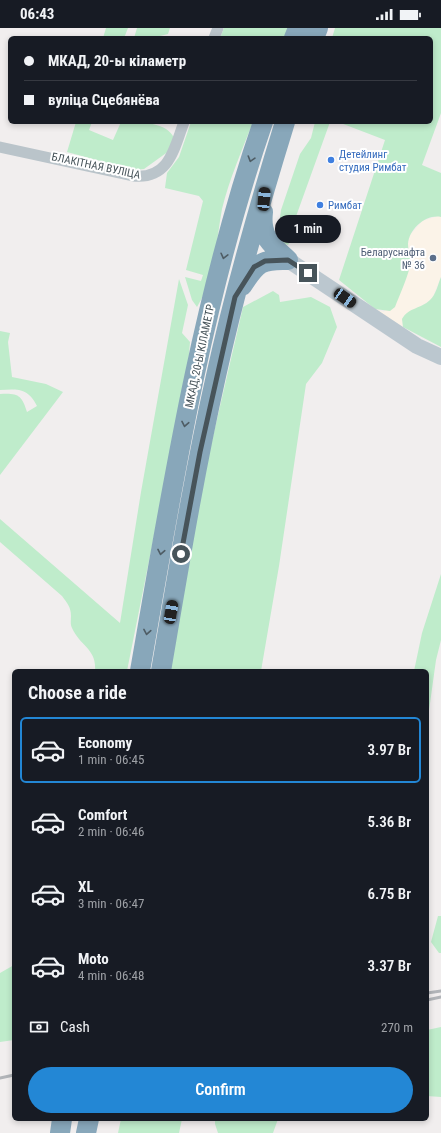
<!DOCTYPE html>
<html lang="en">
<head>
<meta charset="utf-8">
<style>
	:root { --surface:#171b24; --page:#20242c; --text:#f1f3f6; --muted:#9ea1a6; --line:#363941; --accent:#2387d5 }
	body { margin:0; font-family:"Roboto Condensed",sans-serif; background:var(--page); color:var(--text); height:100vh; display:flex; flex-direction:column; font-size:15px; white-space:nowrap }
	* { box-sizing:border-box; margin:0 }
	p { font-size:13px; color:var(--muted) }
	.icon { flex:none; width:22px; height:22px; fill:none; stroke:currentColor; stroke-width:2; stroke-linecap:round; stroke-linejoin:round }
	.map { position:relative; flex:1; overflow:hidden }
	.side { position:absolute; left:12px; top:641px; width:417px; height:452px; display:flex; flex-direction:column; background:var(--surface); border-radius:6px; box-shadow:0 2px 6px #0003 }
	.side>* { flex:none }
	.banner { position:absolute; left:8px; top:8px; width:425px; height:88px; border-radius:6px; box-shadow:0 2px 6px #0003; display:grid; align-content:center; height:88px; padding:0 16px; background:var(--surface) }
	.end { position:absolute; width:18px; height:18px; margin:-9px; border:5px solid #47545a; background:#fff; box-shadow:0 0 0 2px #fff }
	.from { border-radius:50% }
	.bubble { position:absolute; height:28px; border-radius:14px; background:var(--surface); box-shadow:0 2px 6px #0003; font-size:13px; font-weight:600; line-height:28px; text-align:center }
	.car { position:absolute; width:12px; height:24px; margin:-12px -6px; border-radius:5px; box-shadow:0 0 3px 1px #0007; background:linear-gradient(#222 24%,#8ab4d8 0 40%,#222 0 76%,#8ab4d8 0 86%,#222 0) }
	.banner b { display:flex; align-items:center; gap:14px; height:38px; font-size:15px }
	.banner b+b { border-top:1px solid var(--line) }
	.banner i { width:10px; height:10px; background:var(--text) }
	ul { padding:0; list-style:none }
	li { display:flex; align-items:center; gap:12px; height:66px; margin:0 8px 6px; padding:0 8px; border:2px solid transparent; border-radius:6px }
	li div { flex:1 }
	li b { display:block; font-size:15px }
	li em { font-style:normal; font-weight:600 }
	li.active { border-color:var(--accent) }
	li>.icon { width:36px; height:36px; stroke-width:1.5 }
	h2 { padding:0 16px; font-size:18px; line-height:48px }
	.pay { display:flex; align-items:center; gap:10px; height:44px; padding:0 16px; font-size:15px }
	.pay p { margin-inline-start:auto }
	.primary-button { display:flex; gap:8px; margin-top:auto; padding:8px 16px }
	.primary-button a { flex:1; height:46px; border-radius:24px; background:var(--accent); color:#fff; font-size:16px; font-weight:600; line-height:46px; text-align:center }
	.status { display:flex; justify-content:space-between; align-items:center; height:28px; padding:0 20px; background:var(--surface); direction:ltr }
	.status svg { height:11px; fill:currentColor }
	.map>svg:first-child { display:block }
	.commercial { fill:#fbf3e8 }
	.green { fill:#bfeccb }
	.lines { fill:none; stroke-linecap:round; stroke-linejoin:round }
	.street { stroke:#bac4ca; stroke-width:11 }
	.secondary { stroke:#bbc7cf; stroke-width:16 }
	.highway { stroke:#88a7ba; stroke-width:20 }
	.rail { stroke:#b1b4b8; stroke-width:3 }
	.oneway { stroke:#4e5c64 }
	.route { stroke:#47545a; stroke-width:5 }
	.shop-dot { fill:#3f7fe0; stroke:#fff; stroke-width:1.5 }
	.service-dot { fill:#5c6f8a; stroke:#fff; stroke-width:1.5 }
	.labels { text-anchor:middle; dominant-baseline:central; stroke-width:4; stroke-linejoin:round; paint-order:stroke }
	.shop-label { font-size:11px; fill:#366cbe; stroke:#fff; text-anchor:start }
	.street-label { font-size:11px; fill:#47545a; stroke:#fff }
	.service-label { font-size:11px; fill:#4e5e75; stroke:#fff; text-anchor:end }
</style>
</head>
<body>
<div class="status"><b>06:43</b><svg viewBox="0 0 49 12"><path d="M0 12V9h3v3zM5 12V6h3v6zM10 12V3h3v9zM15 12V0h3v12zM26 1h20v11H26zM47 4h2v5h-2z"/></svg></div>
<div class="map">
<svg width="441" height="1105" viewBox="0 0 441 1105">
	<rect width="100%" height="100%" fill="#f1eeee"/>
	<path class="commercial" d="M438,188l3,1v60l-9,22 -30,20 1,8 -28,-18 9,3 26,-47 -2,-22 2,-8 12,-14z"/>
	<path class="green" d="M106,0h22l-4,10h-21z
		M137,0h33l-2,6 -16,4h-18z
		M224,0h64l-4,10h-64z
		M335,0h106v85l-19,52 19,8v44c-15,-3 -32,12 -33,27 0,7 3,15 2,22 -3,13 -10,28 -15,41l-5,4 -15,-2 -36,-29 46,-140 -47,-18h93v-84h-99z
		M76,94h16l-3,8 24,10 8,-18c15,0 46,-1 53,16l-5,13 -25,18 -10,1 -67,-18z
		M191,94h62c-11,28 -24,58 -31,87 -6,33 -7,69 -25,98l-5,-7 -7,-23 16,4 2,-6 -17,-5 17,-69 -4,-5 -34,-8 2,-15 12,-16z
		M315,94h15l-36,100 -3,18 -3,5 -7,-3 -3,-10 3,-22 19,-56 11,-16z
		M441,249v70l-38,-20 -1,-8c7,-12 19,-10 28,-19 6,-5 8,-16 11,-23z
		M179,251l9,26 -6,28 8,9 -2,24 -61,305h-32c2,-22 -15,-25 -23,-43 -2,-4 -1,-8 -1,-12 0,-9 -4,-13 -9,-20l-62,-54v-23l120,104 21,-131z
		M273,263l6,4 1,7 31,-5 19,10 7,20 -15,36 -16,21 -27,182 -18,105h-93l34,-187 41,-177z
		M0,303l10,2 -2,9 4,35 34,7 17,8 -63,83v-81c18,-1 22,1 27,18l10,-6c-9,-18 -19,-17 -37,-16z
		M441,546v66l-5,20 -9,65v-54h-13l8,-38z
		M438,888h3v37h-2l-8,-11z
		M14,937v75l-14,2v-69z
		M441,999v70l-14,-1v-66z
		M121,1091h61l-3,14h-61z
		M215,1091h63l-5,14h-55l-3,-9z"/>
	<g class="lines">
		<path class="street" d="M214,10l4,-10
			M0,119l133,29c36,4 41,-27 51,-54"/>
		<path class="secondary" d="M288,232l129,86 24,11"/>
		<path class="highway" d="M294,10l4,-10
			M314,10l4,-10
			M263,184c-3,25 8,32 25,48
			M242,258c15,-23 19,-27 46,-26
			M140,643c32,-184 62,-372 123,-549
			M161,643c17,-99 33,-197 55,-295 19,-86 43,-170 69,-254
			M60,1105l2,-14
			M86,1105l3,-14"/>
		<path class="rail" d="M427,965l14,-2
			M427,972l14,-3
			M0,1050l14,-3"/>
	</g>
	<defs><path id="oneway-chevron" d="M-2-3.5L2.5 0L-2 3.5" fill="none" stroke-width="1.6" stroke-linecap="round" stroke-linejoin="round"/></defs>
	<g class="oneway">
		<use href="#oneway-chevron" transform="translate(251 131) rotate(107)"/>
		<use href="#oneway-chevron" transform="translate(224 228) rotate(104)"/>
		<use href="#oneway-chevron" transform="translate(185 396) rotate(101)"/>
		<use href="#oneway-chevron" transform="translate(161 524) rotate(101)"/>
		<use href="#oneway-chevron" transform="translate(147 604) rotate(100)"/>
	</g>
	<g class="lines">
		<path class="route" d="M181,526l19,-102 35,-155 19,-30 11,-6 23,-1 20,13"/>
	</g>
	<g class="shop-dot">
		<circle cx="331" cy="132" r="4"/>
		<circle cx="320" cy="177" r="4"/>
	</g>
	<circle class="service-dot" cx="433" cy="230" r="4"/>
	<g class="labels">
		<g class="shop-label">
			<text x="339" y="126">Детейлинг<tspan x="339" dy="13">студия Римбат</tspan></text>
			<text x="328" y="177">Римбат</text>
		</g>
		<g class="street-label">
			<text transform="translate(96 138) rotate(12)">БЛАКІТНАЯ ВУЛІЦА</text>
			<text transform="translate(200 328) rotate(-78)">МКАД, 20-Ы КІЛАМЕТР</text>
		</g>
		<g class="service-label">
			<text x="425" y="224">Беларуснафта<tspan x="425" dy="13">№ 36</tspan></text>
		</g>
	</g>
</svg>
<i class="end from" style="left:181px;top:526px"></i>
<i class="end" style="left:308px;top:245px"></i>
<div class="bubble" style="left:275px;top:187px;width:66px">1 min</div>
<i class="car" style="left:264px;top:171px;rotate:5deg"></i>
<i class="car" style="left:345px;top:270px;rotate:124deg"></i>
<i class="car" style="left:171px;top:584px;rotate:10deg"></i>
<div class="banner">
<b><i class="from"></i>МКАД, 20-ы кіламетр</b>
<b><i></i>вуліца Сцебянёва</b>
</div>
<section class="side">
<h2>Choose a ride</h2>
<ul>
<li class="active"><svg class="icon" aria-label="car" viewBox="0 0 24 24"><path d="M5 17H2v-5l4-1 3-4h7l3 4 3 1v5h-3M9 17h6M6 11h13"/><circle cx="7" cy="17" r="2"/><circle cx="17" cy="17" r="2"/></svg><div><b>Economy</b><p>1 min · 06:45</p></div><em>3.97 Br</em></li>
<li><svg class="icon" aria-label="car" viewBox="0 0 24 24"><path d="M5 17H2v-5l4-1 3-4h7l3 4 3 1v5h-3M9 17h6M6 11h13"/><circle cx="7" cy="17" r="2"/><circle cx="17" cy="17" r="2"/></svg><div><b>Comfort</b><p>2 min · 06:46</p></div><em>5.36 Br</em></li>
<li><svg class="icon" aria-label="car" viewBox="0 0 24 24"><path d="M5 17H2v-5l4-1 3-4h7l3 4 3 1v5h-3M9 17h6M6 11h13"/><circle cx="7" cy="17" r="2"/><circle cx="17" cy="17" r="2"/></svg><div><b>XL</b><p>3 min · 06:47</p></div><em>6.75 Br</em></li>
<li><svg class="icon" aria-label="car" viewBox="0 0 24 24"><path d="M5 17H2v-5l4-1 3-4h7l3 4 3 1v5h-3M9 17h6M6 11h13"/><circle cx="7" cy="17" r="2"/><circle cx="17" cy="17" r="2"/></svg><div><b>Moto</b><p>4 min · 06:48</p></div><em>3.37 Br</em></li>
</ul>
<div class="pay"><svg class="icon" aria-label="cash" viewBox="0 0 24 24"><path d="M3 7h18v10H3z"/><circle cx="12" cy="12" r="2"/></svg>Cash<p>270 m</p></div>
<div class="primary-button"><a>Confirm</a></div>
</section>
</div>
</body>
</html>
